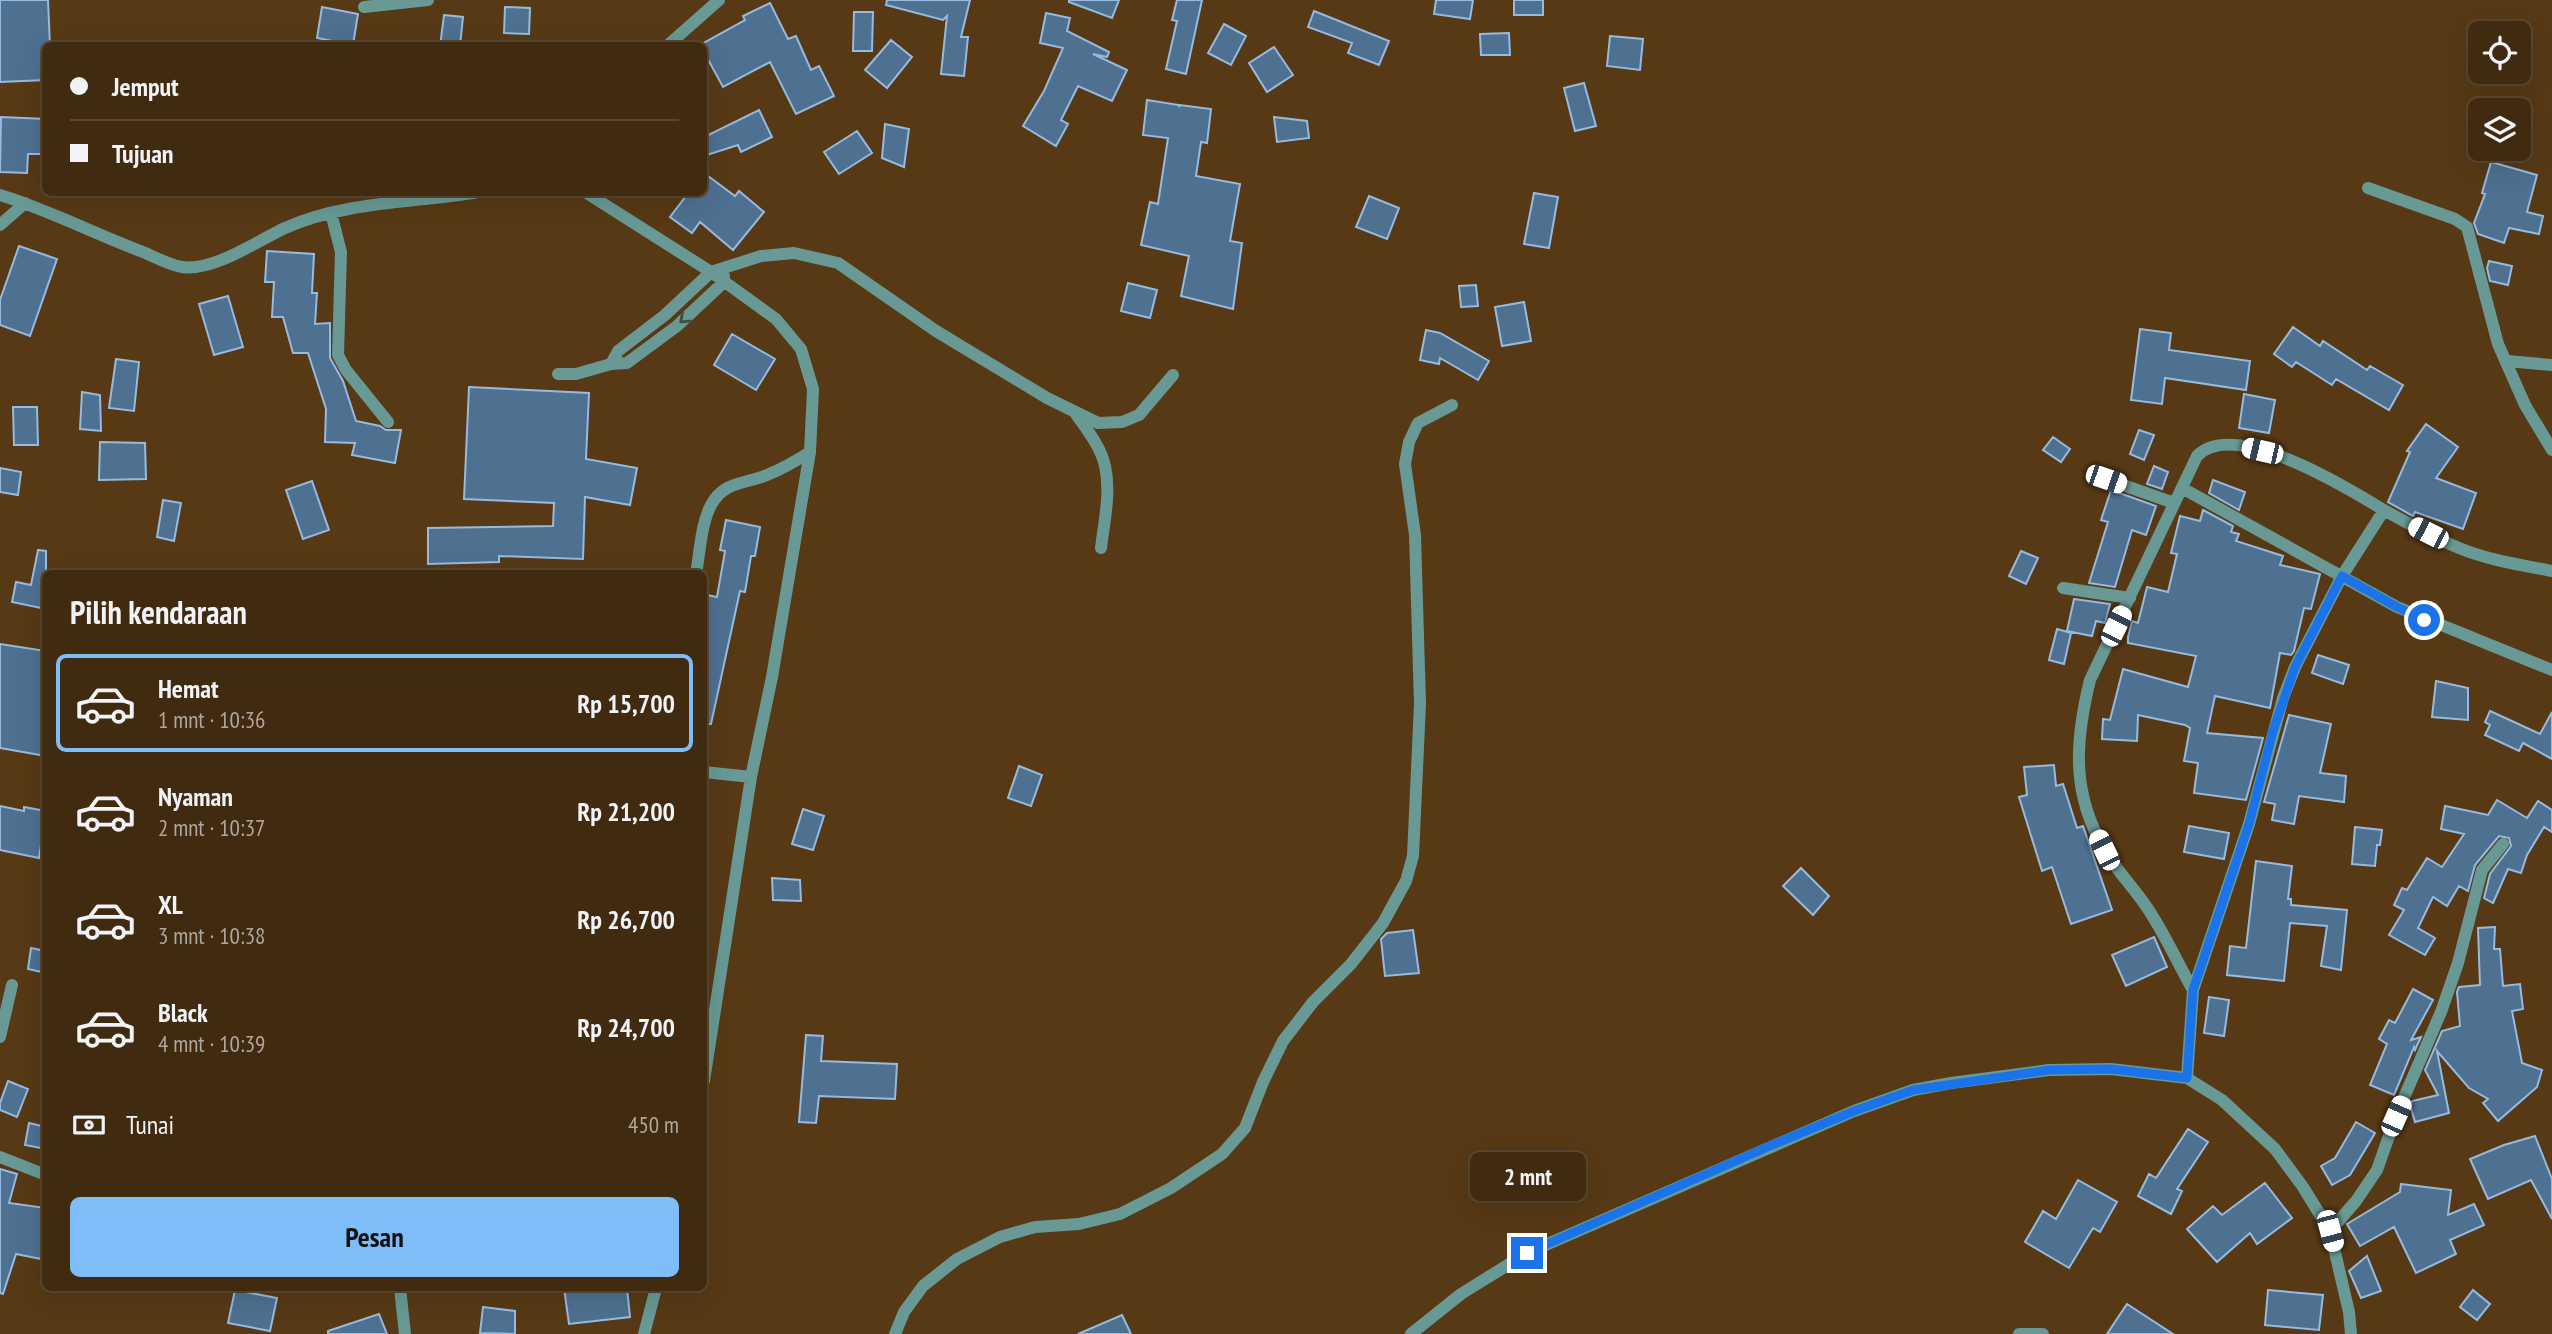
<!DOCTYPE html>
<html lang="id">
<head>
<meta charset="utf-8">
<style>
	:root { --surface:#412b10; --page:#4c371e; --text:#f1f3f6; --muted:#aea79f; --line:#5a4730; --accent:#7ebdf9 }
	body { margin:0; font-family:"PT Sans Narrow",sans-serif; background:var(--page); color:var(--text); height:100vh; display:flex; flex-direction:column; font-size:26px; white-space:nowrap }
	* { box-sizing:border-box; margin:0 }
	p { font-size:23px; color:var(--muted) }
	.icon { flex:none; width:38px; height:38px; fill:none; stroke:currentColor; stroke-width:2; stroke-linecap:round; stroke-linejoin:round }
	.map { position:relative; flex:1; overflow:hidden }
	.details { position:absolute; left:42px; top:570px; width:665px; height:721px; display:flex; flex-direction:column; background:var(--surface); border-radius:10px; box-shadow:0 7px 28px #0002,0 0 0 2px var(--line) }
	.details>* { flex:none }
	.hud { position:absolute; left:42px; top:42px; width:665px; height:154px; border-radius:10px; box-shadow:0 7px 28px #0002,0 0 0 2px var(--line); display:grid; align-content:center; height:154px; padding:0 28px; background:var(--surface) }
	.controls { position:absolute; left:2468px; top:21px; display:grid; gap:14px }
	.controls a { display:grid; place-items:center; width:63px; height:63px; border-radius:10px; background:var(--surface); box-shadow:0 7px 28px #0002,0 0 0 2px var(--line); font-size:35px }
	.end { position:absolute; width:32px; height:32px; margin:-16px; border:9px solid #1a73e8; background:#fff; box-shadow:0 0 0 4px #fff }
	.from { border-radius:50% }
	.bubble { position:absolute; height:49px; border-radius:10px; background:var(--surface); box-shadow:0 7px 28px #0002,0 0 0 2px var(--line); font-size:23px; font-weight:800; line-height:49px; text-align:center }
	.car { position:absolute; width:21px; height:42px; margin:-21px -10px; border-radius:9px; box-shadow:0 0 5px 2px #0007; background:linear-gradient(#fff 24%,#345 0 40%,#fff 0 76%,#345 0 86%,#fff 0) }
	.hud b { display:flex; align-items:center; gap:24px; height:66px; font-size:26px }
	.hud b+b { border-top:2px solid var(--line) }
	.hud i { width:18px; height:18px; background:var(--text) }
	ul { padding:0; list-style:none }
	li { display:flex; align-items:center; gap:21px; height:98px; margin:0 14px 10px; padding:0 14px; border:4px solid transparent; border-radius:10px }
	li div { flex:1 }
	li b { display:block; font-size:26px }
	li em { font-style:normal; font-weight:800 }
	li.on { border-color:var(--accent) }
	li>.icon { width:63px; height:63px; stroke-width:1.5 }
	h2 { padding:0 28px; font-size:32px; line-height:84px }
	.pay { display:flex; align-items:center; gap:18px; height:77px; padding:0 28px; font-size:26px }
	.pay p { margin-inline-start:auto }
	.action { display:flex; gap:14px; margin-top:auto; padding:14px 28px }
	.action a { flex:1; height:80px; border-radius:10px; background:var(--accent); color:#111; font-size:28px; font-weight:800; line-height:80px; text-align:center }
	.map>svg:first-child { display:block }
	.building { fill:#4e7091; stroke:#96bbdf; stroke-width:2 }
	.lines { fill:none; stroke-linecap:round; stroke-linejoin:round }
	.minor { stroke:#689994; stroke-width:12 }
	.oneway { stroke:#444d41 }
	.route { stroke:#1a73e8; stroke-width:9 }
</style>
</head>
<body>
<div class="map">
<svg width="2552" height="1334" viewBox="0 0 2552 1334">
	<rect width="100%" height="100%" fill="#573915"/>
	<path class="building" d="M0,0h48l2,46h-4v34l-46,2z
		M887,0h83l-9,37h7l-4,39 -23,-2 6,-58 -4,4 -57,-15z
		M1069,0h50l-7,18 -43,-16z
		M1177,0h25l-16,74 -20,-5 11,-48 -5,-1z
		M1436,0h37l-3,19 -36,-5z
		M1514,0h29v15h-29z
		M770,3l18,36 8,-3 15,34 8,-4 15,30 -38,18 -26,-52 -47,25 -19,-35v-6l-4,-1 45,-25 -2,-4z
		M322,7l36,7 -5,31 -36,-7z
		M505,7l25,1 -1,26 -25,-1z
		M1314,11l75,30 -10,24 -31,-12 4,-10 -44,-16z
		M854,12h19l-1,39h-19z
		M1046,13l24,5 -3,13 42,21 -2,5 -14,-3 34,16 -15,31 -34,-15 -17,34 7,4 -12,22 -33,-20 21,-35 19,-43 -23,-5z
		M444,15l19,2 -3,29h-20z
		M1224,24l22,12 -15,29 -23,-12z
		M1509,33l1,22h-29l-1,-21z
		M1610,36l33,3 -3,31 -33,-4z
		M891,40l21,17 -25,31 -22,-18z
		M1274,47l19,28 -26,17 -18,-29z
		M1584,83l12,43 -21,5 -11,-43z
		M1147,100l32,5v2l1,-2 31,4 -4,34 -6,-1 -5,34 44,8 -10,57 12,2 -9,66 -52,-13 8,-40 -48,-11 9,-43 8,2 10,-66 -25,-3z
		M759,110l13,27 -31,15 -3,-7 -34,11v-19z
		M1,117l45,2v35h-18l-1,19 -27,-1z
		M1274,117l33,4 2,17 -32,4z
		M885,124l24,5 -5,38 -22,-9z
		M857,131l15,22 -33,21 -15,-22z
		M2491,162l46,13 -10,37 16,4 -4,18 -30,-6 -5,15 -26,-9 -4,-11 11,-29 -3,-1z
		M704,173l31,23 4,-5 25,21 -31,38 -33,-28 -8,11 -22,-16 19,-25h15z
		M1534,193l24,4 -9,51 -25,-4z
		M1369,196l30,12 -12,31 -31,-12z
		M19,246l38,13 -27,77 -30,-11v-25z
		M267,251l47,3 -2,39h5l-2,31 15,-1v35l13,23 13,40 24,5 6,4h15l-6,33 -43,-8 3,-12 -30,-1 1,-33 -18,-56h-15l-10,-36h-11l2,-35h-9z
		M2489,261l23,5 -4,19 -18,-4 -3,-13z
		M1128,283l29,7 -7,28 -29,-7z
		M1476,285l2,21 -17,1 -2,-21z
		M228,296l15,51 -29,8 -15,-51z
		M1524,302l7,39 -29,5 -7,-39z
		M2293,327l27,19 3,-5 44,29 3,-4 33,19 -14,25 -53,-31 -4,6 -36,-23 -4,5 -18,-13z
		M2140,329l31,4 -2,17 81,11 -4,29 -81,-12 -3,26 -31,-4z
		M1426,330l14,3 49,28 -11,19 -38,-22 -1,6 -19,-4z
		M732,334l43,25 -19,31 -42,-25z
		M116,359l23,3 -5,49 -25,-3z
		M469,387l120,6 -3,66 51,9 -7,37 -45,-8 -2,62 -84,-3v6l-71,2v-36l125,-2 1,-23 -90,-4z
		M82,392l18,3 1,36 -21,-2z
		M2244,394l31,6 -6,33 -30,-5z
		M13,407h24l1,38h-24z
		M2426,424l32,23 -22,31 40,15 -13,36 -48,-17 -2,4 -25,-14 22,-50 -3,-1z
		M2139,430l15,5 -10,25 -14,-6z
		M2053,437l17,12 -9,13 -18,-12z
		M100,442l45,1 1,36 -47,1z
		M2154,466l14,6 -6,17 -15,-5z
		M0,468l21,4 -3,23 -18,-3z
		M2213,480l32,12 -6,18 -30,-17z
		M312,481l17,49 -26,9 -17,-49z
		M2111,490l45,16 -10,29 -14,-5 -17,57 -26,-4 19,-61 -7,-2z
		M163,500l18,3 -7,38 -17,-4z
		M2203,510l30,16 -2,6 8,2 -3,7 47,15 -3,9 40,9 -9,35 -7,-1 -10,43 -3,4 -11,-2 -10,55 -55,-12 -8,37 56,5 -17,62 -52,-7 4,-30 -14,-2 6,-33 -5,-3 -47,-10 -1,26 -35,-2 1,-20 7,1 13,-51 65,18 8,-31 -68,-13v-6l4,-16 6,2 9,-36 21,5 9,-38 -6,-1 9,-37 20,5z
		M726,520l34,7 -5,29h-4l-6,36 -5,-1 -29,133h-7v-109l3,-20 10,2 8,-46 -5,-1z
		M38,550l8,1v58l-34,-7 4,-20 15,3z
		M2021,551l17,7 -12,26 -17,-8z
		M2074,599l36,5 -5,19 -9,-2 -4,15 -25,-5z
		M2057,629l14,4 -7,31 -15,-4z
		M0,644l46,7v105l-46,-8z
		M2318,655l31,10 -6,19 -31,-11z
		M2436,681l32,7v32l-36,-3z
		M2490,711l50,23 12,-22v47l-29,-16 -4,8 -34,-16 5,-10 -5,-3z
		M2289,715l42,9 -11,49 26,3 -2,26 -45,-6 -5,28 -22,-4 3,-16 -11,-2z
		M2054,765l2,21 7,-2 14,44 6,-2 29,84 -41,14 -19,-57 -10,4 -23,-74 8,-2 -3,-28z
		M1019,766l23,9 -11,31 -23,-8z
		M2497,800l30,18 11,-17 14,9v22l-8,-5 -17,28 -6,18 -13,-4 -15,34 -9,-5 6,-24 21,-28 -2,-8 -10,-2 -24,29 -7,26 -9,-5 -12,20 -14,-9 -15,31 17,10 -10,17 -36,-20 15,-25 -10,-5 8,-17 5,2 20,-32 15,9 22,-33 -23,-5 4,-23 43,9z
		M0,806l24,5v-4l22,4 -7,47 -39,-8z
		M803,809l21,7 -11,34 -21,-6z
		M2189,826l40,7 -5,26 -40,-7z
		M2355,827l27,3 -2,15h-3l-2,21 -23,-2z
		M2256,861l36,5 -4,33h3v6l56,5 -6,60 -20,-4 6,-40 -37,-3 -6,58 -57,-6 3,-29 16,2z
		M1801,868l28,28 -16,19 -30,-29z
		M772,878l28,2 1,21 -28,-1z
		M2495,927l-1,22h6l3,37 17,-2 3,25 -11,2 10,52 20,7 -5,17 -39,34 -15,-18 5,-4 -19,-11 -32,-37 12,62 -34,9 -5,-17 2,-4 26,-6 -13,-25 17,-39 18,-5 -3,-34 2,-5 21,-2 -2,-57z
		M1413,930l6,43 -34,3 -4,-37 6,-6z
		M2154,937l13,30 -41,19 -14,-31z
		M31,948l15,3v22l-18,-4z
		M2413,989l20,11 -22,40 10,-3 -6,13 -1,-3 -20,48 -24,-10 17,-41 -8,-5 10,-19 6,3z
		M2209,997l20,3 -5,36 -20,-3z
		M806,1035l17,1 -2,25 76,3 -2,35 -76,-3 -3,27 -17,-1z
		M8,1081l20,8 -11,28 -17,-7v-7z
		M2356,1122l19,11 -25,42 -18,10 -11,-19 14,-8z
		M29,1123l17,4v22l-21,-4z
		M2188,1129l20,13 -31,47 5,2 -11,23 -33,-18 11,-22 7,4z
		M2535,1136l17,43v40l-21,-39 -43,19 -18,-40 34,-14z
		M0,1169l17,5 -8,29 37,5v52l-30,-6 -13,40 -3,-1z
		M2078,1180l39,22 -17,30 -7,-4 -24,40 -44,-26 18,-31 13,8z
		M2265,1183l27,35 -35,26 -7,-11 -33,29 -30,-33 26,-23 9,9z
		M2401,1184l50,6 -3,25 26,-11 10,21 -34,15 6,14 -40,19 -22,-46 -34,19 -13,-22 53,-32z
		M2367,1256l14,35 -20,7 -12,-27z
		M564,1288h63l3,29 -61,7z
		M235,1290l42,8 -7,33 -42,-8z
		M2268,1290l55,5 -4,35 -54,-5z
		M2473,1290l17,14 -13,16 -17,-13z
		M2127,1304l46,30h-66z
		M483,1307l32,4v23l-35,-1z
		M379,1314l8,20h-59v-3z
		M1122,1315l9,19h-53z"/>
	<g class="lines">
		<path class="minor" d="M364,7l64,-7
			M667,46l52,-46
			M2368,188l87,31 12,8 31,117 27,61 27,45
			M585,192l126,80 65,47 25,30 12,40 -3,63 -38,225 -21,100 -47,304
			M0,195c49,15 95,39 143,57 12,5 26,13 39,15 31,5 77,-27 103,-39 60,-27 130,-25 193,-36
			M331,213l10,39 -3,103 8,15 42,52
			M0,225l25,-22
			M2507,361l45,4
			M611,364l7,-13 47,-36 46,-43 50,-16 33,-3 44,10 98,68 111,67 51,25 24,-1 17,-7 34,-40
			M558,374h18l35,-10 16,-1 50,-37 47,-44v-6
			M1076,414c11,16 25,33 29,52 6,27 -1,56 -4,82
			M2106,479l68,24
			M2182,488l215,119 155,63
			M696,574c4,-22 5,-50 15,-69 13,-24 34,-21 56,-30 15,-6 29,-14 43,-23
			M2063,588l67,10
			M704,772l47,5
			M2193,990c-16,-28 -29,-58 -47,-84 -13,-19 -30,-36 -41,-56 -34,-56 -30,-109 -15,-170l107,-224c37,-38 149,31 185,53 25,14 51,28 77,39 29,12 62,17 93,23
			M0,1037l12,-52
			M2187,1078l6,-88 56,-166 34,-126 12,-31 47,-91 42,-66
			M0,1157l46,18
			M2330,1231l26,-30 21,-31 19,-54 45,-104 17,-49 24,-93 21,-26
			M400,1288l5,46
			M644,1334l12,-46
			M895,1334l9,-22 19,-26 34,-27 43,-22 35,-10 44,-3 41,-10 51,-26 51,-34 23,-26 18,-46 20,-41 30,-39 38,-38 32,-41 23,-42 7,-25 7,-152 -5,-169 -10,-71 4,-22 9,-19 34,-18
			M1411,1334l50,-40 66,-41 327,-142 59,-21 38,-7 98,-13 62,-1 76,9 35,22 53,49 28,38 27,44 19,81 2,22
			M2019,1334h24"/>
	</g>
	<defs><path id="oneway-chevron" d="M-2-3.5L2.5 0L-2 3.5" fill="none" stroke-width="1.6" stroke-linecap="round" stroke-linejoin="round" transform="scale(1.75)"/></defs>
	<use class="oneway" href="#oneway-chevron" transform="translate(684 319) rotate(138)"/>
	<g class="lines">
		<path class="route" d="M1527,1253l245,-108 82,-34 59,-21 136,-20 61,-1 77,9 6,-88 56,-166 24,-93 22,-64 47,-91 55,31 27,13"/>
	</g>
</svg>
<div class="controls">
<a><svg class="icon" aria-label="locate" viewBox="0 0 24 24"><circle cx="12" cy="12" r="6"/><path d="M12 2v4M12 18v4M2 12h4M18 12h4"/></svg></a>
<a><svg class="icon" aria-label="layers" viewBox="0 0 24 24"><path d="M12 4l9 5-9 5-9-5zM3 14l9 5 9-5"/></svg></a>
</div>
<i class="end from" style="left:2424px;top:620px"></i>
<i class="end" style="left:1527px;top:1253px"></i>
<div class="bubble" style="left:1470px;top:1152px;width:116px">2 mnt</div>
<i class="car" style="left:2262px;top:451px;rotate:283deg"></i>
<i class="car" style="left:2106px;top:479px;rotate:109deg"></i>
<i class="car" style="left:2428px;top:533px;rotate:297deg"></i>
<i class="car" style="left:2116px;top:626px;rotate:26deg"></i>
<i class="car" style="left:2104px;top:850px;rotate:334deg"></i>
<i class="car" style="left:2396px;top:1116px;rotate:24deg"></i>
<i class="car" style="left:2330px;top:1231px;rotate:165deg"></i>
<div class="hud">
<b><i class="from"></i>Jemput</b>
<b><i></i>Tujuan</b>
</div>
<section class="details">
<h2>Pilih kendaraan</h2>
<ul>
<li class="on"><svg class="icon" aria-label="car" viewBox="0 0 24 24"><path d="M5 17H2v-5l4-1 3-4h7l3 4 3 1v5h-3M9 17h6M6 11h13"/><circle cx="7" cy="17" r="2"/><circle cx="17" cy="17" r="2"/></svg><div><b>Hemat</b><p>1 mnt · 10:36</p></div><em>Rp 15,700</em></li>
<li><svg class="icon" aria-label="car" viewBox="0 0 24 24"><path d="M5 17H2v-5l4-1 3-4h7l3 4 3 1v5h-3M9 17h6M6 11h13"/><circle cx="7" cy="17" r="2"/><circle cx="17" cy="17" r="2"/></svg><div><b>Nyaman</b><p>2 mnt · 10:37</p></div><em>Rp 21,200</em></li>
<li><svg class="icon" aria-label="car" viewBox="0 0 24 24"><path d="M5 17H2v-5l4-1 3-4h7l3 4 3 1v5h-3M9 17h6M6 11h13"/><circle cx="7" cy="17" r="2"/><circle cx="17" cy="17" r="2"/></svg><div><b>XL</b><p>3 mnt · 10:38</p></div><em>Rp 26,700</em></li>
<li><svg class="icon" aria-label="car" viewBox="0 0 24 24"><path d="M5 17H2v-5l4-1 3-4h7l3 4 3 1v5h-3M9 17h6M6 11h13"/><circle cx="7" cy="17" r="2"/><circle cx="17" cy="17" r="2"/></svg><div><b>Black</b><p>4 mnt · 10:39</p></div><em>Rp 24,700</em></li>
</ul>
<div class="pay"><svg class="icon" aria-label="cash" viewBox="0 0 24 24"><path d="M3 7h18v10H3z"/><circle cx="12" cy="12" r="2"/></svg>Tunai<p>450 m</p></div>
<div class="action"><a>Pesan</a></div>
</section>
</div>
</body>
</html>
